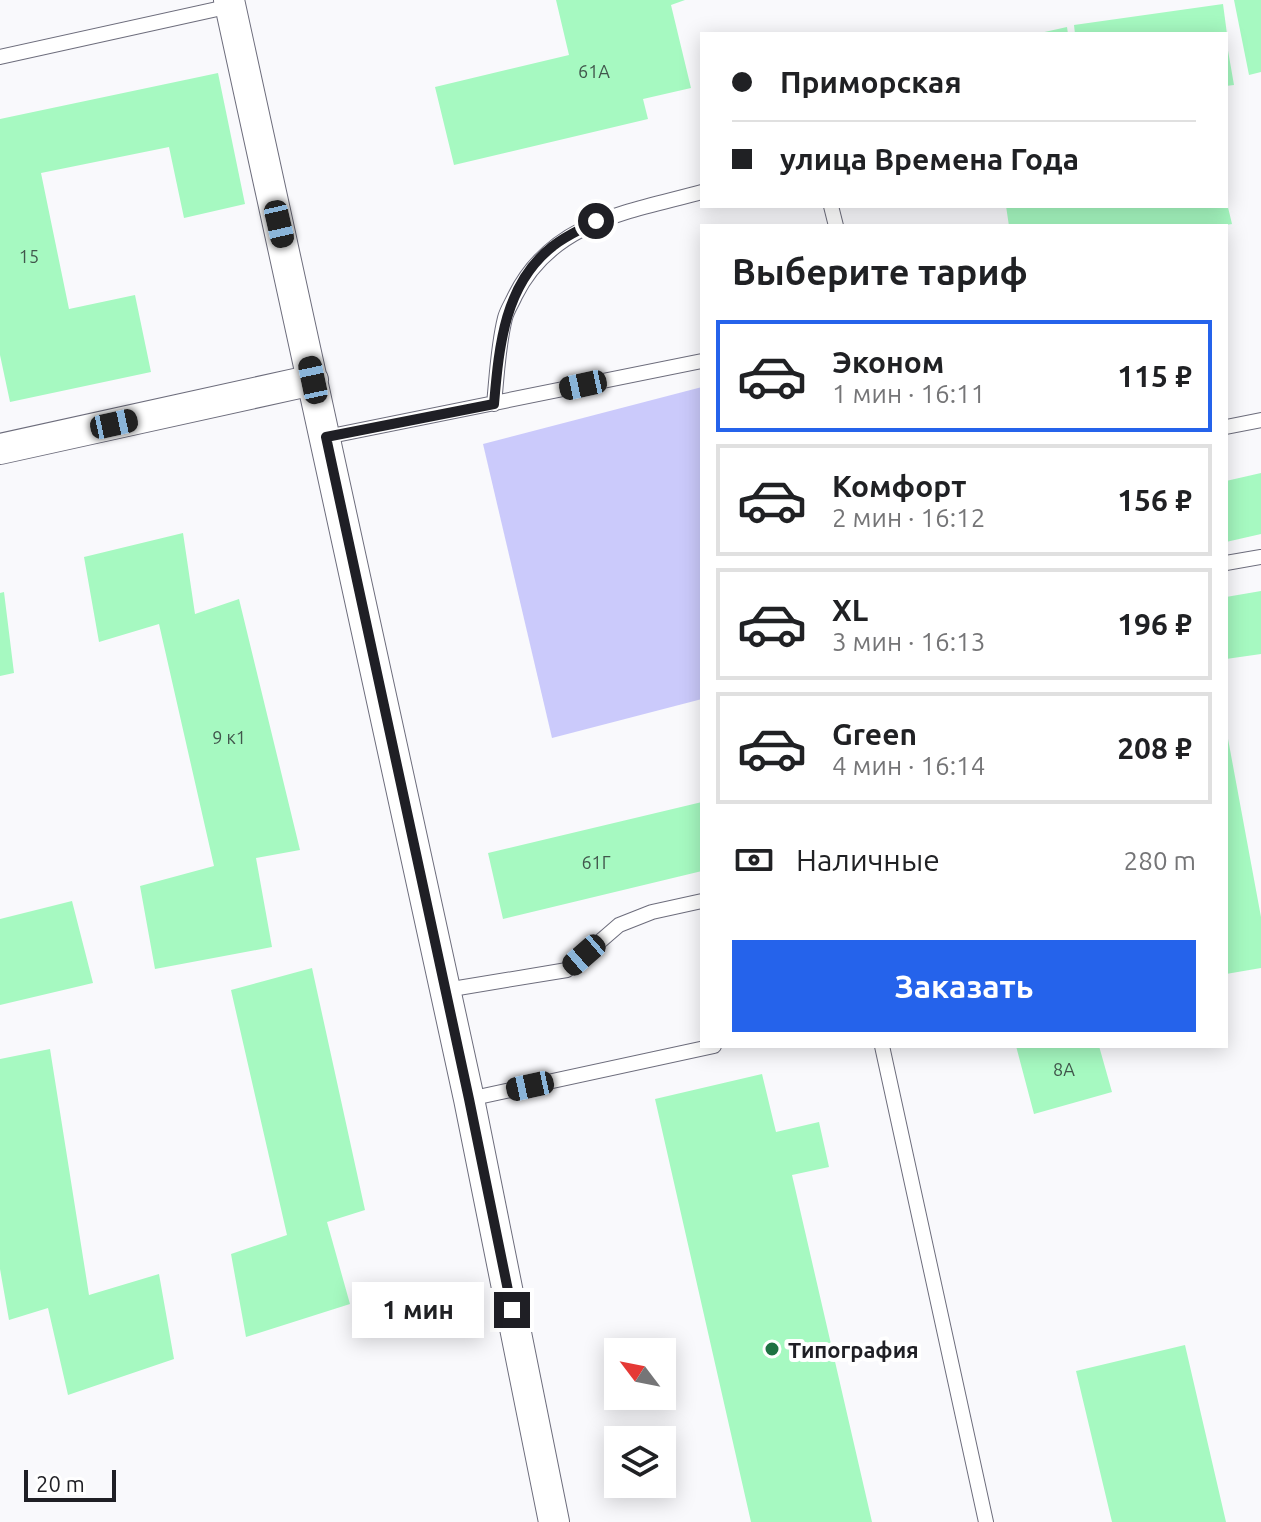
<!DOCTYPE html>
<html lang="ru">
<head>
<meta charset="utf-8">
<style>
	:root { --surface:#fff; --page:#f2f2f2; --text:#202124; --muted:#757577; --line:#e0e0e0; --accent:#2563eb }
	body { margin:0; font-family:Ubuntu,sans-serif; background:var(--page); color:var(--text); height:100vh; display:flex; flex-direction:column; font-size:30px; white-space:nowrap }
	* { box-sizing:border-box; margin:0 }
	p { font-size:26px; color:var(--muted) }
	.icon { flex:none; width:44px; height:44px; fill:none; stroke:currentColor; stroke-width:2; stroke-linecap:round; stroke-linejoin:round }
	.map { position:relative; flex:1; overflow:hidden }
	.sheet { position:absolute; left:700px; top:224px; width:528px; height:824px; display:flex; flex-direction:column; background:var(--surface); border-radius:0px; box-shadow:0 4px 20px #0003 }
	.sheet>* { flex:none }
	.hud { position:absolute; left:700px; top:32px; width:528px; height:176px; border-radius:0px; box-shadow:0 4px 20px #0003; display:grid; align-content:center; height:176px; padding:0 32px; background:var(--surface) }
	.needle { width:52px; rotate:302deg }
	.controls { position:absolute; left:604px; top:1338px; display:grid; gap:16px }
	.controls a { display:grid; place-items:center; width:72px; height:72px; border-radius:0px; background:var(--surface); box-shadow:0 4px 20px #0003; font-size:40px }
	.scale { position:absolute; left:24px; bottom:20px; width:92px; box-sizing:border-box; padding-left:8px; border:4px solid #1f1f25; border-top:0; font-size:22px; line-height:28px; white-space:nowrap; color:#1f1f25; -webkit-text-stroke:6px #fff; paint-order:stroke }
	.end { position:absolute; width:36px; height:36px; margin:-18px; border:10px solid #1f1f25; background:#fff; box-shadow:0 0 0 4px #fff }
	.from { border-radius:50% }
	.bubble { position:absolute; height:56px; border-radius:0px; background:var(--surface); box-shadow:0 4px 20px #0003; font-size:26px; font-weight:700; line-height:56px; text-align:center }
	.car { position:absolute; width:24px; height:48px; margin:-24px -12px; border-radius:10px; box-shadow:0 0 6px 2px #0007; background:linear-gradient(#222 24%,#8ab4d8 0 40%,#222 0 76%,#8ab4d8 0 86%,#222 0) }
	.hud b { display:flex; align-items:center; gap:28px; height:76px; font-size:30px }
	.hud b+b { border-top:2px solid var(--line) }
	.hud i { width:20px; height:20px; background:var(--text) }
	ul { padding:0; list-style:none }
	li { display:flex; align-items:center; gap:24px; height:112px; margin:0 16px 12px; padding:0 16px; border:4px solid var(--line); border-radius:0px }
	li div { flex:1 }
	li b { display:block; font-size:30px }
	li em { font-style:normal; font-weight:700 }
	li.selected { border-color:var(--accent) }
	li>.icon { width:72px; height:72px; stroke-width:1.5 }
	h2 { padding:0 32px; font-size:36px; line-height:96px }
	.pay { display:flex; align-items:center; gap:20px; height:88px; padding:0 32px; font-size:30px }
	.pay p { margin-inline-start:auto }
	.primary-button { display:flex; gap:16px; margin-top:auto; padding:16px 32px }
	.primary-button a { flex:1; height:92px; border-radius:0px; background:var(--accent); color:#fff; font-size:32px; font-weight:700; line-height:92px; text-align:center }
	.map>svg:first-child { display:block }
	.green { fill:#cbcafb }
	.building { fill:#a6f9c1 }
	.lines { fill:none; stroke-linecap:round; stroke-linejoin:round }
	.service-casing { stroke:#6d6d7c; stroke-width:16 }
	.minor-casing { stroke:#6d6d7c; stroke-width:32 }
	.service { stroke:#fff; stroke-width:14 }
	.minor { stroke:#fff; stroke-width:30 }
	.route { stroke:#1f1f25; stroke-width:10 }
	.poi-dot { fill:#1e7142; stroke:#fff; stroke-width:3 }
	.labels { text-anchor:middle; dominant-baseline:central; stroke-width:8; stroke-linejoin:round; paint-order:stroke }
	.number-label { font-size:18px; fill:#41564c }
	.poi-label { font-size:22px; font-weight:bold; fill:#1f1f25; stroke:#fff; text-anchor:start }
</style>
</head>
<body>
<div class="map">
<svg width="1261" height="1522" viewBox="0 0 1261 1522">
	<rect width="100%" height="100%" fill="#f9f9fc"/>
	<path class="green" d="M702,387v312l-150,39 -69,-294z"/>
	<path class="building" d="M556,0h129l-14,5 20,83 -48,11 5,20 -194,46 -19,-78 134,-32z
		M1234,0h27v72l-12,3z
		M1223,4l4,30h-152l-1,-9z
		M1067,27l1,7h-28v-1z
		M1226,39l8,46 -8,1z
		M218,73l27,131 -61,14 -15,-71 -128,26 28,136 66,-14 16,77 -141,30 -10,-47v-236z
		M1226,199l6,25 -14,2h-209l-3,-20h220z
		M1261,473v61l-35,8v-61z
		M183,533l12,81 44,-15 61,251 -44,8 16,89 -117,22 -15,-83 74,-20 -55,-242 -60,18 -15,-85z
		M1261,591v63l-35,5v-62z
		M4,592l10,81 -14,3v-83z
		M1226,728l35,189v51l-35,6z
		M702,802v69l-199,48 -15,-66z
		M72,901l21,82 -93,22v-86z
		M312,968l53,242 -38,12 23,82 -104,33 -15,-83 56,-19 -56,-245z
		M1016,1046h83l13,46 -78,22z
		M50,1049l39,246 70,-21 15,85 -106,36 -20,-87 -39,12 -9,-51v-210z
		M762,1074l14,58 43,-10 10,45 -37,8 80,347h-121l-96,-423z
		M1185,1345l41,177h-114l-36,-151z"/>
	<g class="lines">
		<g class="service-casing">
			<path id="service" d="M0,57l231,-51
				M831,206l5,20
				M494,404c3,-29 4,-58 11,-86 2,-8 7,-15 10,-22 37,-75 114,-84 187,-104
				M1226,427l35,-7
				M326,437l376,-76
				M1226,563l35,-6
				M446,990l121,-20 52,-45 33,-13 50,-11
				M882,1046l104,476
				M469,1099l245,-53"/>
		</g>
		<g class="minor-casing">
			<path id="minor" d="M229,0l240,1099 85,423
				M0,449l313,-69"/>
		</g>
		<use href="#service" class="service"/>
		<use href="#minor" class="minor"/>
	</g>
	<g class="lines">
		<path class="route" d="M512,1310l-43,-211 -143,-662 168,-33c5,-57 10,-120 59,-158 12,-10 29,-17 43,-25"/>
	</g>
	<circle class="poi-dot" cx="772" cy="1349" r="8"/>
	<g class="labels">
		<g class="number-label">
			<text x="594" y="71">61А</text>
			<text x="29" y="256">15</text>
			<text x="229" y="737">9 к1</text>
			<text x="596" y="862">61Г</text>
			<text x="1064" y="1069">8А</text>
		</g>
		<g class="poi-label">
			<text x="788" y="1349">Типография</text>
		</g>
	</g>
</svg>
<div class="controls">
<a><svg class="needle" viewBox="-14 -14 28 28"><path d="M0-13l5 13h-10z" fill="#e53935"/><path d="M0 13l5-13h-10z" fill="#757577"/></svg></a>
<a><svg class="icon" aria-label="layers" viewBox="0 0 24 24"><path d="M12 4l9 5-9 5-9-5zM3 14l9 5 9-5"/></svg></a>
</div>
<div class="scale">20 m</div>
<i class="end from" style="left:596px;top:221px"></i>
<i class="end" style="left:512px;top:1310px"></i>
<div class="bubble" style="left:352px;top:1282px;width:132px">1 мин</div>
<i class="car" style="left:279px;top:224px;rotate:167deg"></i>
<i class="car" style="left:313px;top:380px;rotate:348deg"></i>
<i class="car" style="left:583px;top:385px;rotate:258deg"></i>
<i class="car" style="left:114px;top:424px;rotate:78deg"></i>
<i class="car" style="left:584px;top:955px;rotate:229deg"></i>
<i class="car" style="left:530px;top:1086px;rotate:258deg"></i>
<div class="hud">
<b><i class="from"></i>Приморская</b>
<b><i></i>улица Времена Года</b>
</div>
<section class="sheet">
<h2>Выберите тариф</h2>
<ul>
<li class="selected"><svg class="icon" aria-label="car" viewBox="0 0 24 24"><path d="M5 17H2v-5l4-1 3-4h7l3 4 3 1v5h-3M9 17h6M6 11h13"/><circle cx="7" cy="17" r="2"/><circle cx="17" cy="17" r="2"/></svg><div><b>Эконом</b><p>1 мин · 16:11</p></div><em>115 ₽</em></li>
<li><svg class="icon" aria-label="car" viewBox="0 0 24 24"><path d="M5 17H2v-5l4-1 3-4h7l3 4 3 1v5h-3M9 17h6M6 11h13"/><circle cx="7" cy="17" r="2"/><circle cx="17" cy="17" r="2"/></svg><div><b>Комфорт</b><p>2 мин · 16:12</p></div><em>156 ₽</em></li>
<li><svg class="icon" aria-label="car" viewBox="0 0 24 24"><path d="M5 17H2v-5l4-1 3-4h7l3 4 3 1v5h-3M9 17h6M6 11h13"/><circle cx="7" cy="17" r="2"/><circle cx="17" cy="17" r="2"/></svg><div><b>XL</b><p>3 мин · 16:13</p></div><em>196 ₽</em></li>
<li><svg class="icon" aria-label="car" viewBox="0 0 24 24"><path d="M5 17H2v-5l4-1 3-4h7l3 4 3 1v5h-3M9 17h6M6 11h13"/><circle cx="7" cy="17" r="2"/><circle cx="17" cy="17" r="2"/></svg><div><b>Green</b><p>4 мин · 16:14</p></div><em>208 ₽</em></li>
</ul>
<div class="pay"><svg class="icon" aria-label="cash" viewBox="0 0 24 24"><path d="M3 7h18v10H3z"/><circle cx="12" cy="12" r="2"/></svg>Наличные<p>280 m</p></div>
<div class="primary-button"><a>Заказать</a></div>
</section>
</div>
</body>
</html>
